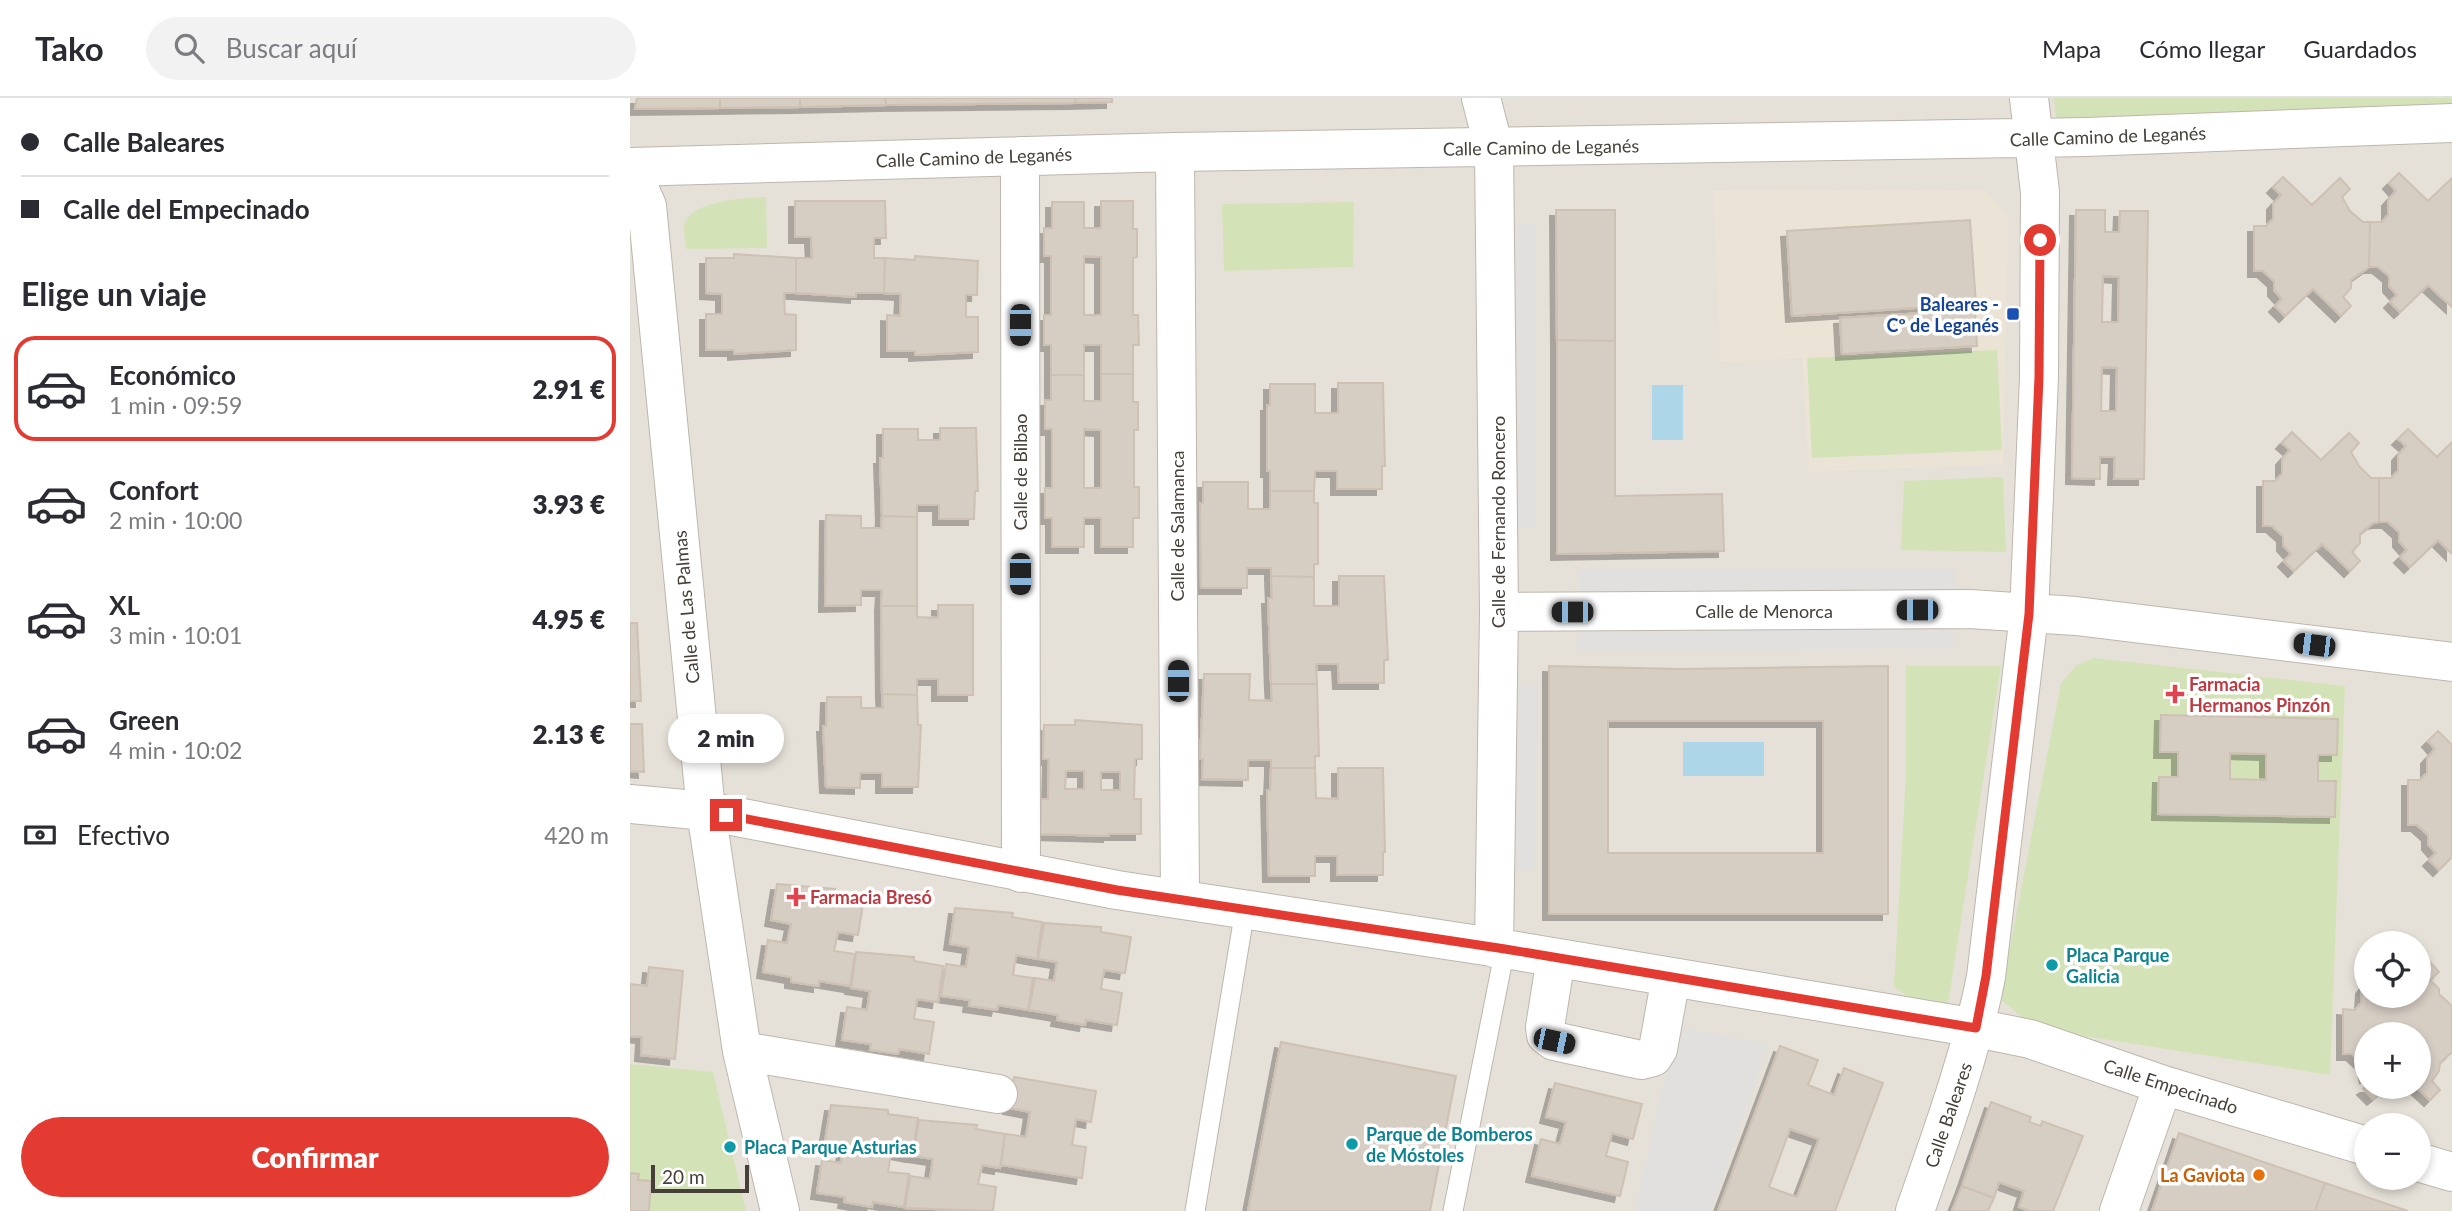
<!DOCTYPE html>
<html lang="es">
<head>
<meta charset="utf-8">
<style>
	:root { --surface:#fff; --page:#f2f2f3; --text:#2b2b33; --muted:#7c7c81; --line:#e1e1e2; --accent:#e33b31 }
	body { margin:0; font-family:Lato,sans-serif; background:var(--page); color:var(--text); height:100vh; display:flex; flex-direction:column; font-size:26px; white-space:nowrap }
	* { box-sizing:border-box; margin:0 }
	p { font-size:23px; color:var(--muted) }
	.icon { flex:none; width:38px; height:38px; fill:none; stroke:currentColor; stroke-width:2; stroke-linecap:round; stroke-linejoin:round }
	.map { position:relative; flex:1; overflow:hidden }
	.side { display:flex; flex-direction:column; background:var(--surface); width:630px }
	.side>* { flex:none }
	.hud { display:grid; align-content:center; height:154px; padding:0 21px; background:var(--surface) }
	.buttons { position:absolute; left:1724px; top:833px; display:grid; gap:14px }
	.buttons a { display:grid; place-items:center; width:77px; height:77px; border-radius:50%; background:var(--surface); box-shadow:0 4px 10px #0003; font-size:35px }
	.scale { position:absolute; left:21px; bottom:18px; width:98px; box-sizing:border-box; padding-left:7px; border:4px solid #464039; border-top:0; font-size:19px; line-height:24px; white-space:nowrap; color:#464039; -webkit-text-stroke:5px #fff; paint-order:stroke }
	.end { position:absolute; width:32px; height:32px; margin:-16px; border:9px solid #e33b31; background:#fff; box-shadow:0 0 0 4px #fff }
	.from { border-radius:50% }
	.bubble { position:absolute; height:49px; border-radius:24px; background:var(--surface); box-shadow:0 4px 10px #0003; font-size:23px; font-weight:800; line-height:49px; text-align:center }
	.car { position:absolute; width:21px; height:42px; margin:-21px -10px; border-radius:9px; box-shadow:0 0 5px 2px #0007; background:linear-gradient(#222 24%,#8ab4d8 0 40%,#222 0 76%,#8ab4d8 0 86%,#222 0) }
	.hud b { display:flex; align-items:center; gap:24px; height:66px; font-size:26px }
	.hud b+b { border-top:2px solid var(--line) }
	.hud i { width:18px; height:18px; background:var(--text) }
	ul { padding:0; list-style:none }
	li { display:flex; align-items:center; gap:21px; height:105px; margin:0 14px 10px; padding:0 7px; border:4px solid transparent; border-radius:21px }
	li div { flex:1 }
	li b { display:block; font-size:26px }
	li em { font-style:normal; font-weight:800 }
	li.selected { border-color:var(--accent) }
	li>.icon { width:63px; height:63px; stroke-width:1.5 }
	h2 { padding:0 21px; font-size:32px; line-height:84px }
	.pay { display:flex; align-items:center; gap:18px; height:77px; padding:0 21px; font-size:26px }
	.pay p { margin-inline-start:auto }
	.action { display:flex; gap:14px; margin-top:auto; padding:14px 21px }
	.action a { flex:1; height:80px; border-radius:42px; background:var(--accent); color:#fff; font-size:28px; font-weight:800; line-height:80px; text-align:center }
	header { display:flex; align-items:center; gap:42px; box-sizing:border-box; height:98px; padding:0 35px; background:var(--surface); border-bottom:2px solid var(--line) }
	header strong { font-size:33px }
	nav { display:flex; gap:38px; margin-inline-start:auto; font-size:24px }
	.search { width:490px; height:63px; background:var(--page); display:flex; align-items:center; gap:18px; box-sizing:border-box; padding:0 24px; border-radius:38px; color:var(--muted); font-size:26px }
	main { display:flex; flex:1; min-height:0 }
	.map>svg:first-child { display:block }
	.residential { fill:#e6e1d8; fill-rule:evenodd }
	.education { fill:#ebe3d5 }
	.green { fill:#d3e3b7 }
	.parking { fill:#e2e0de }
	.water { fill:#add6e9 }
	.building { fill:#d6cdc3; stroke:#cec1b4; stroke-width:2; fill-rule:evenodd; filter:url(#shadow) }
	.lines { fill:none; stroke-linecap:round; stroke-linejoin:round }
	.service-casing { stroke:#beb6ad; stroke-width:21 }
	.minor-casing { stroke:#beb6ad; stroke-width:40 }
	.service { stroke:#fff; stroke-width:19 }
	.minor { stroke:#fff; stroke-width:38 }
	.route { stroke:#e33b31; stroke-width:9 }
	.transit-dot { fill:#1a4fb4; stroke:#fff; stroke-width:2.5 }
	.health-dot { fill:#e0444e; stroke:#fff; stroke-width:2.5 }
	.culture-dot { fill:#0f9aa8; stroke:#fff; stroke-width:2.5 }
	.food-dot { fill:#e8710a; stroke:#fff; stroke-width:2.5 }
	.labels { text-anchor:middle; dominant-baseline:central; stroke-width:7; stroke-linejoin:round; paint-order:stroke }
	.street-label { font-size:18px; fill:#464039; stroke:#fff }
	.transit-label { font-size:18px; font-weight:bold; fill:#164399; stroke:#fff; text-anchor:end }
	.health-label { font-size:18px; font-weight:bold; fill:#be3a42; stroke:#fff; text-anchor:start }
	.culture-label { font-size:18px; font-weight:bold; fill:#0d838f; stroke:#fff; text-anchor:start }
	.food-label { font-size:18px; font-weight:bold; fill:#c56008; stroke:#fff; text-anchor:end }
</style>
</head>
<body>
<header>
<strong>Tako</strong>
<div class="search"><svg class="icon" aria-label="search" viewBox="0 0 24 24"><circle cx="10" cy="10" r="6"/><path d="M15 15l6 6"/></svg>Buscar aquí</div>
<nav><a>Mapa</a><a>Cómo llegar</a><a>Guardados</a></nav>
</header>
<main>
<section class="side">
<div class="hud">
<b><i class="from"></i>Calle Baleares</b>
<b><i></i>Calle del Empecinado</b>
</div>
<h2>Elige un viaje</h2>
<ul>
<li class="selected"><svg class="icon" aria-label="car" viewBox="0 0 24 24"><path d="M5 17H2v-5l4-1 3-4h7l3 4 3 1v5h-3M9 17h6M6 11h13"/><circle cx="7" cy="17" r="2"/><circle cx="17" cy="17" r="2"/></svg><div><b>Económico</b><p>1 min · 09:59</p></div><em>2.91 €</em></li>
<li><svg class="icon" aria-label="car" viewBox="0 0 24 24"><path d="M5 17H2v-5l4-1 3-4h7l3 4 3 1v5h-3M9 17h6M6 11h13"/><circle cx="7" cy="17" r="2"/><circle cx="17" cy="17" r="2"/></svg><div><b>Confort</b><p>2 min · 10:00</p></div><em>3.93 €</em></li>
<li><svg class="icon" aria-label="car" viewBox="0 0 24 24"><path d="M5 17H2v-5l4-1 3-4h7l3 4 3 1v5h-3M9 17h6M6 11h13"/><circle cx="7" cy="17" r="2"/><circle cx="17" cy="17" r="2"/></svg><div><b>XL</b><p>3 min · 10:01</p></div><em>4.95 €</em></li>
<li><svg class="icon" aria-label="car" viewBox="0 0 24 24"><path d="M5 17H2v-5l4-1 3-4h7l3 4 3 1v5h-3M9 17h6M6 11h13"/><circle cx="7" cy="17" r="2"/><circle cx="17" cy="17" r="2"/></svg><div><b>Green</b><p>4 min · 10:02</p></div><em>2.13 €</em></li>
</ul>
<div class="pay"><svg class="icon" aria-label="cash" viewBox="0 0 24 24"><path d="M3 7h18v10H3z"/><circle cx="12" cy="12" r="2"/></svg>Efectivo<p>420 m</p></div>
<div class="action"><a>Confirmar</a></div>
</section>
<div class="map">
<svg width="1822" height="1113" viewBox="0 0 1822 1113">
	<defs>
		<filter id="shadow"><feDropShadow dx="-6" dy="6" stdDeviation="0" flood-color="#0004"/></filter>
	</defs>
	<rect width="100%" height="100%" fill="#f3efea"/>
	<path class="residential" d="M0,0h1822v1113h-1822zM1736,845h52v53h-52zM1736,936h52v53h-52zM1736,1027h52v53h-52z"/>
	<path class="education" d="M1354,92l24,27 -5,247 -194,8 -7,-114 -81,4 -8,-171z"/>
	<path class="green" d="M1424,0h398v6l-395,24z
		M136,99l1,51 -81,1c0,-7 -3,-16 -2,-23 6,-26 62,-28 82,-29z
		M724,104l-1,65 -129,4 -2,-67z
		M1367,252l5,100 -190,8 -5,-100z
		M1373,379l3,75 -105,-2 3,-69z
		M1464,560l251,28 -15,389 -246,-39 -56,-14 -28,-23 61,-316 16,-18z
		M1276,568h95l-56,357 -51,-36 12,-213z
		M0,966l83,8 33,139h-97l2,-29 -13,-2v-6l-8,-1z"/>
	<path class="parking" d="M883,126h23l-1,303h-22z
		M1326,471v21l-376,2v-22z
		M1323,528v22l-376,2v-22z
		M885,587h23l-4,184h-23z
		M1046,929l92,17 -58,167h-75z"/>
	<path class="water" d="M1022,287h31v55h-31z
		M1053,644h81v34h-81z"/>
	<path class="building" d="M7,0h83v10l-85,1z
		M90,0h80v9l-80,1z
		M170,0h85l1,7 -86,2z
		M255,0h191l-1,5 -189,2z
		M446,0h36v4l-37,1z
		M1769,75l29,28 24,-23v129l-24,-22 -28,27 -10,-10 7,-7 -8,-9v-10l-11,-9h-9l1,-45h12l6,-7v-15l8,-9 -7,-8z
		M1653,79l29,28 28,-27 10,11 -8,8 8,14 13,11h7l-1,45 -18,13v8l-8,9 8,9 -10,10 -28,-27 -28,27 -10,-10 7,-7 -8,-9v-9l-11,-10h-9v-45h12l7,-7v-15l8,-9 -8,-8z
		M165,103h90l1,37h-12v20h11l-1,35h-28v4l-60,-4v-35h16l-1,-21h-16z
		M471,103h32v28h4v28l-4,1v57h5l1,30h-6v29h-32v-29h-17v30h-33v-30h-7v-30h7v-59h-7v-28h8v-26h32v26h17zM454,158l17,1v58h-17z
		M926,112h59v131l-58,-1z
		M1446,112h29v22h14l1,-21h28l-4,268h-30l1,-22h-15v22l-28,-1zM1473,178l16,1 -1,45h-16zM1472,269l15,1 -1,43h-15z
		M1340,122l6,84 -184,12 -5,-85z
		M104,156l62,4v35h-12l1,21 11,1v35l-62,4v-4h-28v-36h16v-20l-16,-1v-35h28z
		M285,158l63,5 -1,34h-11v22h12v35l-63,3v-4h-28v-36l13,1 1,-22 -17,-1 1,-35 30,2z
		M1345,212l2,36 -135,8 -2,-36z
		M927,242l58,1v155l107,-2 2,57 -167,3z
		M471,276h32v28h5v28h-4v57h5v31h-6v29h-32v-29h-17v29h-32v-29h-7v-30h7v-59h-7v-29h6v-25h33v26h17zM454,331l17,1v58h-17z
		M708,285h45l2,83h-3v23h-45v-18h-22l-1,20h-44v-20h-3v-66h3v-21h45v29h23z
		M310,330h36l2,63h-3l-1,28h-35v-14h-22v12l-35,-1 -2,-58h3v-29h35v11h22z
		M1778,331l29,28 15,-15v112l-14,-14 -28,27 -10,-10 7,-7 -8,-9v-9l-11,-10h-9v-44h12l7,-7v-16l8,-9 -8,-7z
		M1662,334l29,28 28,-27 10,10 -8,9 8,14 12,12h8v44l-6,1 -13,11v9l-8,9 8,9 -10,10 -28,-27 -28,27 -10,-10 7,-7 -8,-9v-9l-11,-10h-9v-45h12l7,-7v-15l8,-9 -8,-7z
		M573,384h45v27h22v-18h44v12h4v61h-4v13l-43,-1v-8h-24v20h-46l-1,-85h3z
		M196,417l35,1v12h20l1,-12 35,1v89h-36l1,-16h-21v15l-36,1z
		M641,478l43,1v29h25v-30h45l4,84h-4v23h-45l-1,-19h-22l1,20h-46l-3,-86h4z
		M308,507h35v90h-35v-16h-21v16l-35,-1 -1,-88h36v11l21,1z
		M0,525h7l4,78h-11z
		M919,568l130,3 209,-3v248h-339zM978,623h215v132h-215z
		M574,576h46l-1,26 23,1 -1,-17h46l2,72h-4v12h-44v-8h-23v20l-46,-1 1,-20h-3z
		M252,596l35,1 1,30h3l-3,62h-36v-14h-22v15l-34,-1 -3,-61h3l1,-29h34v11h22z
		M1531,617l177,4 -1,36h-19v26h18l-1,36 -177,-3 1,-37h19v-25h-18zM1600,655l36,1v26l-36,-1z
		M445,622l67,5v34h-7l-1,40h7v35h-32v2l-69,-2 1,-35h7l1,-40h-6l1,-34h31zM436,673h18v18h-19zM471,674h19v18h-19z
		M0,626h12l2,48 -14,-1z
		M1808,633l14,14v112l-13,13 -10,-10 7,-7 -8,-9v-9l-11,-10h-9v-45h12l7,-7v-15l8,-9 -7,-8z
		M641,670h44l1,30 22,1v-31h45l2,84h-2v23h-46v-19h-22v20h-46l-2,-86h3z
		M147,786l58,5 -1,4 30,5 -6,37 -20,-3 -4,19 21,3 -5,32 -31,-5v5l-28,-4v-5l-28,-5 5,-32 19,3 4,-19 -20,-4z
		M325,810l58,5 -1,4 30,5 -5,37 -21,-4 -3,20 20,3 -5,32 -30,-5 -1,5 -28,-4 1,-6 -29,-4 5,-32 20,3 3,-20 -19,-3z
		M414,825l57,4v5l30,5 -6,36 -21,-3 -3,19 21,4 -5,32 -31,-5 -1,5 -28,-5 1,-5 -29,-5 6,-32 19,3 3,-19 -19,-3z
		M226,854l58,5v4l29,5 -5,36 -21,-3 -3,20 20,3 -5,32 -30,-5 -1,5 -28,-4 1,-6 -29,-4 5,-33 20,3 3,-19 -19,-3z
		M1799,863l10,11 -9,8 9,9v5l13,12v46l-12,11 -1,8 -7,10 8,9 -10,10 -14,-13 2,-53h-52v44l-3,-14 -11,-10h-9v-45l12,1 6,-7 1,-15 4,-5v13h52v-24z
		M19,869l34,4 -8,88 -34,-4 1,-18 -12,-1v-52l17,2z
		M651,944l175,34 -26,135h-182z
		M1150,948l38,14 -10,25 26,10 10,-27 39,15 -48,128h-117zM1160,1031l29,10 -22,58 -28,-10z
		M384,979l82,14 -5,31 -15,-3 -4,26 14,2 -4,31 -81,-13 4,-31 21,3 4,-25 -21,-4z
		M925,985l87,21 -9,35 -21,-6 -6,23 22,6 -8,34 -88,-20 9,-37 19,5 6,-22 -20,-5z
		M1736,989h21l-14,12 -10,-10z
		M1361,1004l40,15 -2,5 12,4 1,-5 41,15 -30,75h-23l-11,-4 5,-16 -25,-9 -5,16 -32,-12z
		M201,1007l57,5v4l30,4 -6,38 -21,-4 -3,20 21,2 -5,33 -31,-5 -1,5 -28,-5 1,-5 -28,-4 5,-33 19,3 3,-19 -19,-3z
		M289,1022l58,5 -1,4 29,5 -5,34 -18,-3 -4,19 18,3 -3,24 -88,-3 5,-32 20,3 3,-20 -20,-3z
		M1549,1035l146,50 -10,28h-163z
		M0,1075l9,1 -1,6 13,1 -2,30h-19z
		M1695,1085l83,28h-93z
		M1332,1088l32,12 -6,13h-36z"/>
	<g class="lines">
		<g class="service-casing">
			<path id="service" d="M565,1113l50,-301
				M823,1113l52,-262"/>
		</g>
		<g class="minor-casing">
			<path id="minor" d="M851,0l13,50 5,464 -5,336
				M545,54l5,747
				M390,58l1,717
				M0,69l545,-15 911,-15 366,-14
				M0,70l17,38 59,605 36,240 38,160
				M869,514l471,-3 106,7 376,46
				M0,706l76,7 411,79 388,59 471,79 54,11 133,46 203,61
				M926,860l-11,69 1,8 8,6 87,19 12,-3 5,-8 13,-72
				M112,953l256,43
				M1788,1064l34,10
				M1285,1113c27,-78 55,-154 71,-234l43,-363 10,-237 1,-185 -11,-94
				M1489,1113l44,-126"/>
		</g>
		<use href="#service" class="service"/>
		<use href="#minor" class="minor"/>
	</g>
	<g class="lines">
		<path class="route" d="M96,717l391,75 388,59 471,79 10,-52 43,-362 10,-237 1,-137"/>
	</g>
	<rect class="transit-dot" x="1376" y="209" width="14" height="14" rx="3.5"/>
	<g class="health-dot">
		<path d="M1541.5 585.5h7v7h7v7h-7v7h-7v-7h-7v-7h7z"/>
		<path d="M162.5 788.5h7v7h7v7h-7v7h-7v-7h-7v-7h7z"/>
	</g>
	<g class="culture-dot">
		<circle cx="1422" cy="867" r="7"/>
		<circle cx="722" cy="1046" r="7"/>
		<circle cx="100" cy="1049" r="7"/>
	</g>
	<circle class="food-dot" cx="1629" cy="1077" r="7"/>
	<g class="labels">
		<g class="street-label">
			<text transform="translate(1478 38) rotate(-2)">Calle Camino de Leganés</text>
			<text transform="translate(911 49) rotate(-1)">Calle Camino de Leganés</text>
			<text transform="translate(344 59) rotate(-2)">Calle Camino de Leganés</text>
			<text transform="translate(390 374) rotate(-90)">Calle de Bilbao</text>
			<text transform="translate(868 424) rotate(-90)">Calle de Fernando Roncero</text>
			<text transform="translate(547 428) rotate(-90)">Calle de Salamanca</text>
			<text transform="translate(56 509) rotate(-95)">Calle de Las Palmas</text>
			<text x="1134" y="513">Calle de Menorca</text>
			<text transform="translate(1541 988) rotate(18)">Calle Empecinado</text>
			<text transform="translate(1318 1017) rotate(-71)">Calle Baleares</text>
		</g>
		<g class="transit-label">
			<text x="1369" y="206">Baleares -<tspan x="1369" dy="21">Cº de Leganés</tspan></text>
		</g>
		<g class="health-label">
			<text x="1559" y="586">Farmacia<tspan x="1559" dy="21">Hermanos Pinzón</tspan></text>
			<text x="180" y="799">Farmacia Bresó</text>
		</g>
		<g class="culture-label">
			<text x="1436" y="857">Placa Parque<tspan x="1436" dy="21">Galicia</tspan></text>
			<text x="736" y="1036">Parque de Bomberos<tspan x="736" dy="21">de Móstoles</tspan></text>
			<text x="114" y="1049">Placa Parque Asturias</text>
		</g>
		<g class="food-label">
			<text x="1615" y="1077">La Gaviota</text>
		</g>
	</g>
</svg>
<div class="buttons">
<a><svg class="icon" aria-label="locate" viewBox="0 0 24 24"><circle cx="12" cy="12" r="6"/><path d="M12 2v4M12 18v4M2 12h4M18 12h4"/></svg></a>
<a>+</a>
<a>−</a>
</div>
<div class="scale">20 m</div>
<i class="end from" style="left:1410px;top:142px"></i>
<i class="end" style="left:96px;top:717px"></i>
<div class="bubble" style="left:38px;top:616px;width:116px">2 min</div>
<i class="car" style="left:390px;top:227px;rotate:180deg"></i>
<i class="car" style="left:390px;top:476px;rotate:180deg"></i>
<i class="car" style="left:1287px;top:512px;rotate:270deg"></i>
<i class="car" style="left:942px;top:514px;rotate:270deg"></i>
<i class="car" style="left:1684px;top:547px;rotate:277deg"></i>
<i class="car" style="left:548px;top:583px;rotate:0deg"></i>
<i class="car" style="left:924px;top:943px;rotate:102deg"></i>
</div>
</main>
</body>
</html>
